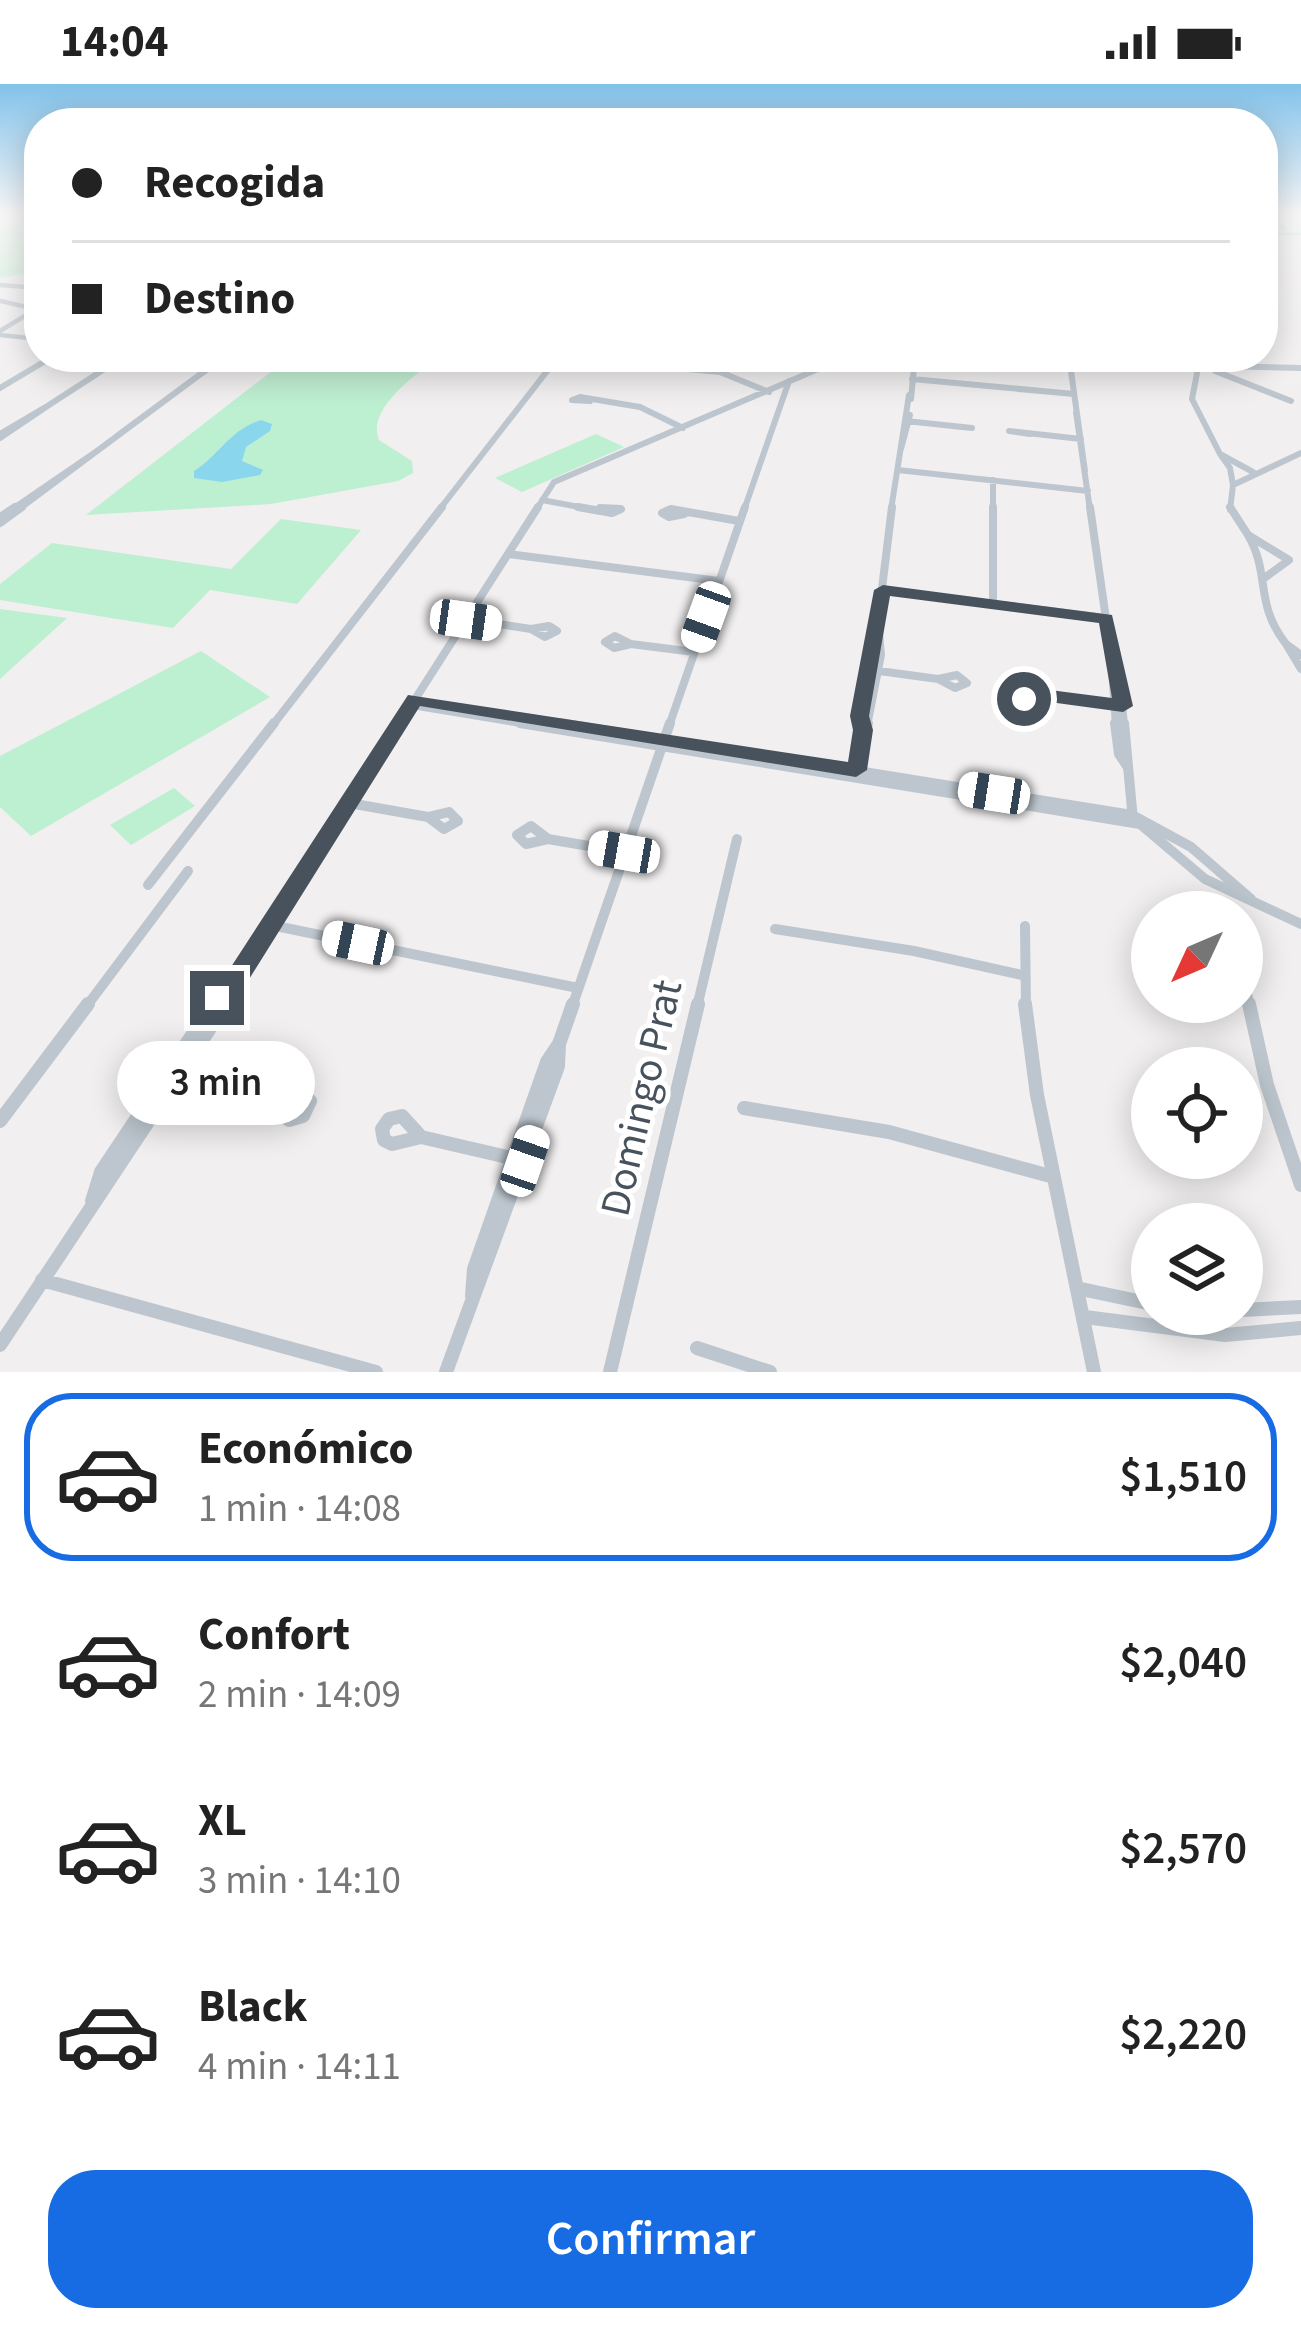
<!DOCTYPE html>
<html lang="es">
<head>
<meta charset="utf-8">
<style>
	:root { --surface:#fff; --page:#f2f2f2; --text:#222; --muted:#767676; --line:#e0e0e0; --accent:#176ce3 }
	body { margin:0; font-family:"Source Sans 3",sans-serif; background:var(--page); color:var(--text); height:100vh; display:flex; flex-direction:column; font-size:45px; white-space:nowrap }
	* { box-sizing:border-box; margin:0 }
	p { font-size:39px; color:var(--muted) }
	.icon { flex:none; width:66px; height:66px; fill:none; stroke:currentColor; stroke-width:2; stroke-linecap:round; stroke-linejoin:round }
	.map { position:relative; height:1288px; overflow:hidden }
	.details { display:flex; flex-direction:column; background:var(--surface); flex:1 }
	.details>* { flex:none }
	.banner { position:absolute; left:24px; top:24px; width:1254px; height:264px; border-radius:48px; box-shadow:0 6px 30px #0003; display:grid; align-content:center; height:264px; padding:0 48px; background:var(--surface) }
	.needle { width:78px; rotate:226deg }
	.controls { position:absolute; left:1131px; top:807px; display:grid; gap:24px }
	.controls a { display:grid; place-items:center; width:132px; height:132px; border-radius:50%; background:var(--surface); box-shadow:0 6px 30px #0003; font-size:60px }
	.end { position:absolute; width:54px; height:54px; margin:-27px; border:15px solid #47525c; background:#fff; box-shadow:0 0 0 6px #fff }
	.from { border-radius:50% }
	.bubble { position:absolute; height:84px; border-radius:42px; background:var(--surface); box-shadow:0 6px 30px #0003; font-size:39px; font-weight:600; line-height:84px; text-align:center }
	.car { position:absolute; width:36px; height:72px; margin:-36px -18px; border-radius:15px; box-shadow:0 0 9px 3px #0007; background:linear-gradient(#fff 24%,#345 0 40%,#fff 0 76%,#345 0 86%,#fff 0) }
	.banner b { display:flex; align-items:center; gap:42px; height:114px; font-size:45px }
	.banner b+b { border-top:3px solid var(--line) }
	.banner i { width:30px; height:30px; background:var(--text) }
	ul { padding:21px 0 0; list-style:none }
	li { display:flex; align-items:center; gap:36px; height:168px; margin:0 24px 18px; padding:0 24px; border:6px solid transparent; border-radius:48px }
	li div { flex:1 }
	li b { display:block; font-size:45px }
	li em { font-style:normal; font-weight:600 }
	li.selected { border-color:var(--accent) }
	li>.icon { width:108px; height:108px; stroke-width:1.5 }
	.cta { display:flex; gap:24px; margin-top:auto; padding:24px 48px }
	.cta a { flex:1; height:138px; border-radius:48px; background:var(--accent); color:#fff; font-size:48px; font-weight:600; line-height:138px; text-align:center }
	.status { display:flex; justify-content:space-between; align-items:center; height:84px; padding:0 60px; background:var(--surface); direction:ltr }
	.status svg { height:33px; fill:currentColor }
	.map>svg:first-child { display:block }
	.green { fill:#bdefd1 }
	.water { fill:#89d6ed }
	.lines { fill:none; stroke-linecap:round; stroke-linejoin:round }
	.stream { stroke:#89d6ed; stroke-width:3 }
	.street-far4 { stroke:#bdc6ce; stroke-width:4.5 }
	.street-far3 { stroke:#bdc6ce; stroke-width:6 }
	.street-far2 { stroke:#bdc6ce; stroke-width:8 }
	.street-far1 { stroke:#bdc6ce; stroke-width:10 }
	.street { stroke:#bdc6ce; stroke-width:14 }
	.route { fill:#47525c }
	.labels { text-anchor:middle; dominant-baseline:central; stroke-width:10; stroke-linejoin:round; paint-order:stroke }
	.near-street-label { font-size:42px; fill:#47525c; stroke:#fff }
</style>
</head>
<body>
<div class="status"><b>14:04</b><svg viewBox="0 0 49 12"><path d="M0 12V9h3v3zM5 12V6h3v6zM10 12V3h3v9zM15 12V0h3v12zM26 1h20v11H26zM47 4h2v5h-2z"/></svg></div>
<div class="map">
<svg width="1301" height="1288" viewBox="0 0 1301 1288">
	<rect width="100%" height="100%" fill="#f1efef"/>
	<path class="green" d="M0,131l39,1v55l-39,7z
		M290,273h147c-21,19 -71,51 -58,83l33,21 1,12 -15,8 -127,23 -185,11z
		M596,350l28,13 -102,45 -27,-14z
		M281,435l80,11 -64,74 -87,-14 -37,38 -173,-28v-16l52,-41 179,26z
		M0,525l67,9 -67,61z
		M201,567l69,46 -239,139 -31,-29v-51z
		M174,704l21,18 -64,39 -21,-20z"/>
	<path class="water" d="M261,336l11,4 -2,7 -24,16 -4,14 21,9 -3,5 -38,7 -28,-4v-7c25,-15 35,-41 67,-51z"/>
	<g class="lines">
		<path class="stream" d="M1263,150h38"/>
		<path class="street-far4" d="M1275,131l8,13
			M0,201l39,3
			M0,217l36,8 -36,22
			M0,251l39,4"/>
		<path class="street-far3" d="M1069,273l16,114
			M1189,273l30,9 82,2
			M1192,275l6,9 -6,31 28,55
			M619,278l-18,-1 119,11 49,20
			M1215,287l76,30
			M202,289l24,-16
			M912,295l162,15
			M0,304l52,-31
			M911,315l4,-42
			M590,317l-18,-1 8,-3 60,10 43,21
			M49,321l74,-48
			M1076,328l14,98
			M906,337l66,7 -20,-2
			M0,350l49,-29 -49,33
			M1030,350l-21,-3 72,8
			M901,365l9,-34
			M97,367l105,-78 -85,63
			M898,386l190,21
			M1253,388l-33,-18 10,14 3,17 68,-32
			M993,396v30
			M542,416l53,10
			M600,424l19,2
			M11,426l86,-59 -79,59
			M439,426l119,-153
			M536,426l18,-28 292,-125
			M669,426h6
			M744,426l45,-129
			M891,426l18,-115
			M1230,426l3,-25"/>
		<path class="street-far2" d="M578,423l34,6 9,-4 -21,-1
			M993,423v97
			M1090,423l21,147 5,72
			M1230,423l18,28
			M684,430l-15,3 -7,-4 9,-4 68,12
			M0,433l15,-10
			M0,439l22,-16
			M508,470l211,27
			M1263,495l26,-19 -41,-25c23,40 6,68 38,109
			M883,506l223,28
			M466,535l65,10
			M549,542l8,5 -12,6 -14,-8z
			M615,552l16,8 -17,4 -9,-6z
			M631,560l63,8
			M1111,570l8,14 5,58
			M1301,571l-15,-11 15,25
			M872,586l66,9
			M957,591l10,8 -12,5 -17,-9z
			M1024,603l18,8 -19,4 -10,-9z
			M1042,611l71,9
			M412,621l127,21
			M518,632l60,10
			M272,642l170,-219
			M398,642l140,-219
			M669,642l76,-219
			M862,642l-3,-10 19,-95 14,-114
			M867,642l14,-71 -3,-34"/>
		<path class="street-far1" d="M520,639l620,101 65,55 96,45
			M559,639l573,92 59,32 60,52
			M861,639l2,6
			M1115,639l4,31 8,12
			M1124,639l9,97
			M856,689l12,-50
			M349,719l79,14
			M449,728l9,9 -14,8 -16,-12z
			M531,742l17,13 -22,5 -9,-9z
			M548,755l76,13
			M148,801l126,-162
			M271,841l307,63
			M1025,842l1,81
			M775,845l139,22 108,24
			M1242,889l8,34
			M86,923l102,-136
			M211,923l27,-30 162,-254
			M224,923l12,-25
			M572,923l98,-284
			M697,923l40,-168"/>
		<path class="street" d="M1025,920l12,91 57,277
			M1249,920l18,81 34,100
			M175,996l95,21
			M299,1008l11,9 -7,15 -14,4 -19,-19z
			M744,1024l145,24 165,45
			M402,1032l19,21 -29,7 -8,-4 -2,-11 7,-10z
			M0,1037l88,-117
			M421,1053l95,22
			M92,1117l9,-29 112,-168
			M42,1196l334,92
			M1081,1205l71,15
			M472,1212l2,-27 73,-207 12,-18 14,-40
			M1242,1226l59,-3
			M1085,1233l140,18 76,-7
			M0,1261l226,-341
			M697,1264l73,24
			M446,1288l112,-306 1,-22
			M610,1288l88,-368"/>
	</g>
	<linearGradient id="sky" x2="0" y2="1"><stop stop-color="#82c2ea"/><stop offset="0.42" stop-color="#f9f8f8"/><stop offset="1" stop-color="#f9f8f8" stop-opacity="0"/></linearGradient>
	<rect width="1301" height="312" fill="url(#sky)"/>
	<path class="route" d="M883,501l229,30 21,91 -10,6 -81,-11 -18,4 -10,-6 28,-10 70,9 -13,-75 -209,-27 -21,120 4,14 -6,40 -11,7 -436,-71 -174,278 -20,21h-18l-4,-7 25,-28 179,-275 440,67 5,-32 -3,-14 24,-126z"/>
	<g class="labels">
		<g class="near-street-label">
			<text transform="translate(642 1014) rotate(-77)">Domingo Prat</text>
		</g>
	</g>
</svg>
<div class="controls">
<a><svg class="needle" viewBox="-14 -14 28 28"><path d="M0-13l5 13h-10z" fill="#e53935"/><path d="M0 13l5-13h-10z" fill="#767676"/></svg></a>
<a><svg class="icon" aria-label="locate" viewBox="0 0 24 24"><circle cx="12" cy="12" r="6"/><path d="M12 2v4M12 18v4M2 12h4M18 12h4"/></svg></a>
<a><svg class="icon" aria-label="layers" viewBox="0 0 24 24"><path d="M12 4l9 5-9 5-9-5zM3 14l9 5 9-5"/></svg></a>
</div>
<i class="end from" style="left:1024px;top:615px"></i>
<i class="end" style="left:217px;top:914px"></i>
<div class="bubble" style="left:117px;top:957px;width:198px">3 min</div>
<i class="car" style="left:706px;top:533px;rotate:200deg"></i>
<i class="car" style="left:466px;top:536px;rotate:98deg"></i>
<i class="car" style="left:994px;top:709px;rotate:279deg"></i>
<i class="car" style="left:624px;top:768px;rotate:280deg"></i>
<i class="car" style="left:358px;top:859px;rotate:282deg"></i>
<i class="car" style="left:525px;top:1077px;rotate:19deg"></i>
<div class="banner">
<b><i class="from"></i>Recogida</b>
<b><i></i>Destino</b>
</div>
</div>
<section class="details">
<ul>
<li class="selected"><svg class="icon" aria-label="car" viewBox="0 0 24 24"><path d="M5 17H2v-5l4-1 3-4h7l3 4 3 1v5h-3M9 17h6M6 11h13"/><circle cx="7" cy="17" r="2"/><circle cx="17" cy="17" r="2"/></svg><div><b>Económico</b><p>1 min · 14:08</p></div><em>$1,510</em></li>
<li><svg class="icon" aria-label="car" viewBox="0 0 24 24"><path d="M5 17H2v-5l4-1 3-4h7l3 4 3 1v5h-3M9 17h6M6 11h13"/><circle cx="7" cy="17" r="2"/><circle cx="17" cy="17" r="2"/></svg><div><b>Confort</b><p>2 min · 14:09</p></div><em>$2,040</em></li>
<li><svg class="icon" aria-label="car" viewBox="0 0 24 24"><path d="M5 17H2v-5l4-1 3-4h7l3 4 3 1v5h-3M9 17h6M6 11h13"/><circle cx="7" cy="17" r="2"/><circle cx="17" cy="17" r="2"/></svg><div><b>XL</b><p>3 min · 14:10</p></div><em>$2,570</em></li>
<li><svg class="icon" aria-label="car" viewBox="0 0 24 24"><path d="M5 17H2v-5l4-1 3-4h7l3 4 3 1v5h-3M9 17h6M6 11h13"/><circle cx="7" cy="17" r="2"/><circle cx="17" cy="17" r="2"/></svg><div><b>Black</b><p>4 min · 14:11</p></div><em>$2,220</em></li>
</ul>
<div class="cta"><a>Confirmar</a></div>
</section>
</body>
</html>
